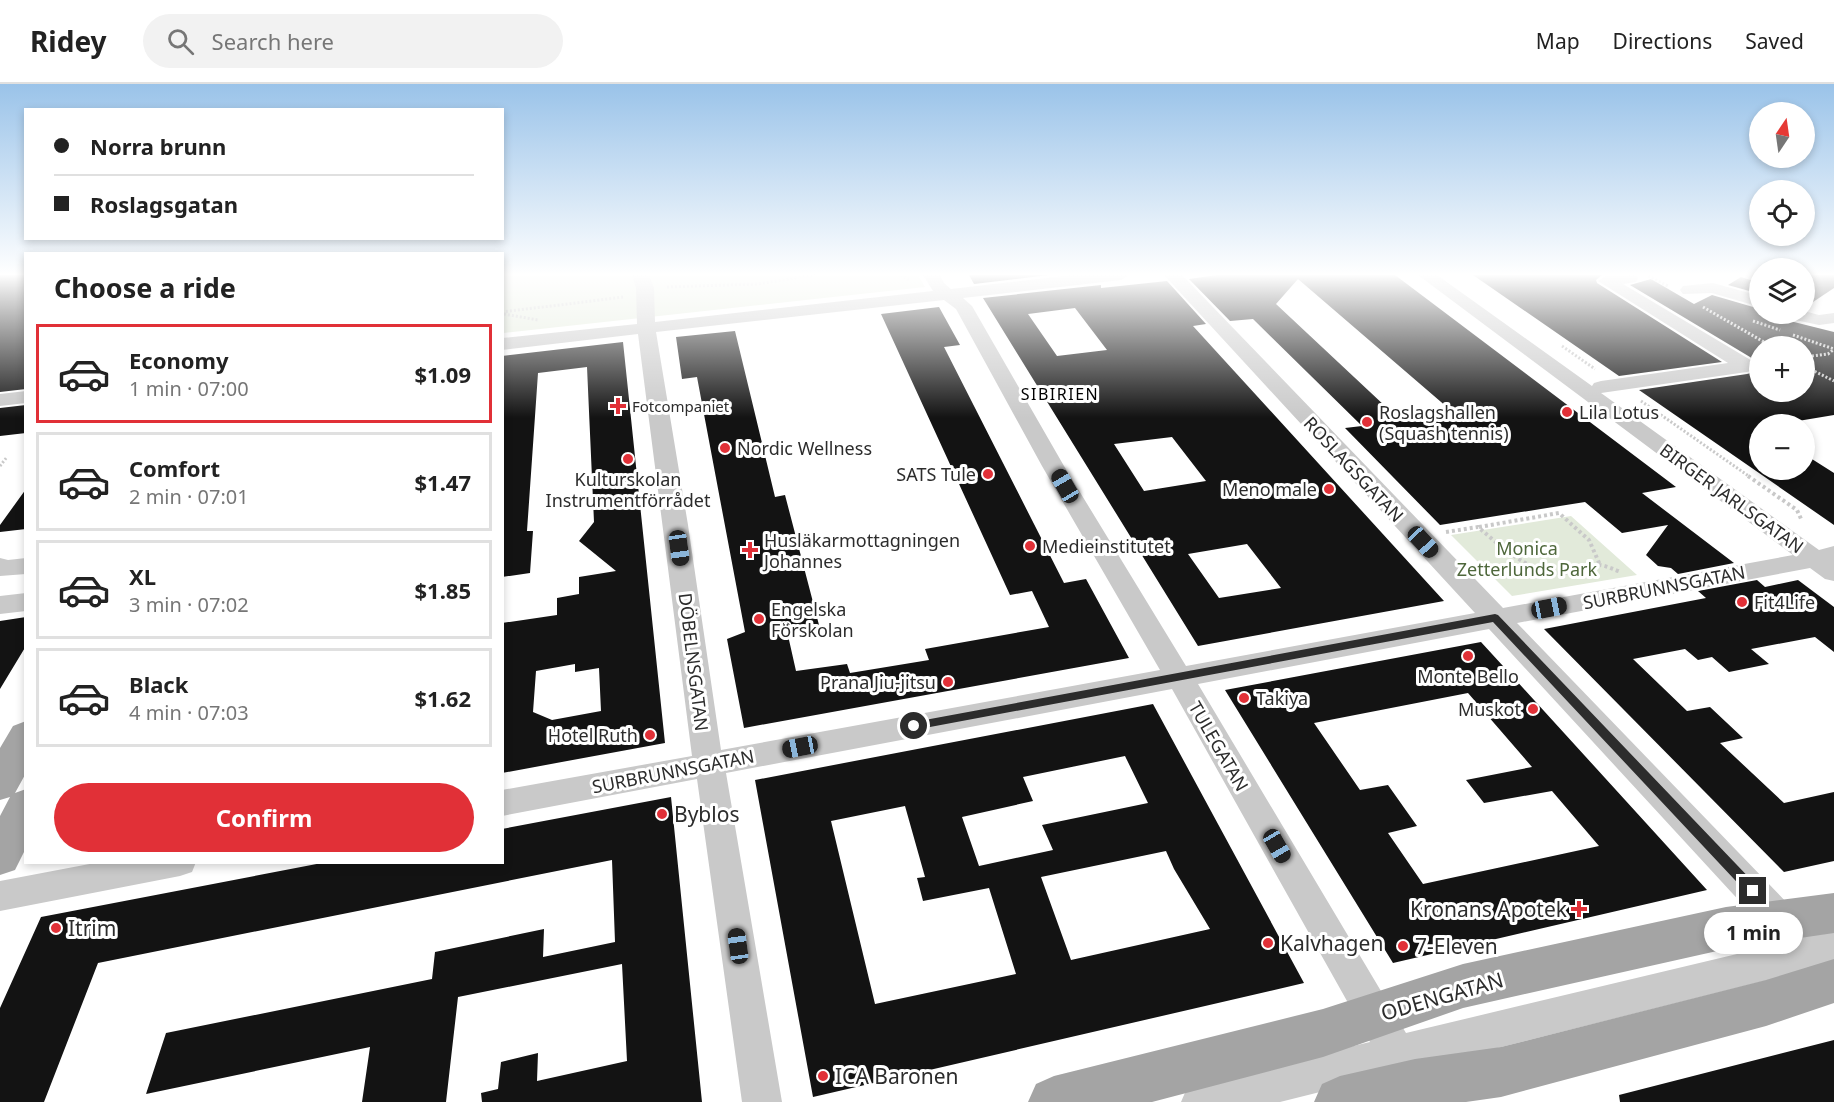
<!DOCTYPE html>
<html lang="en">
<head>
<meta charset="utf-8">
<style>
	:root { --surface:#fff; --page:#f2f2f2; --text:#222; --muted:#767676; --line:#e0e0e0; --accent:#e13037 }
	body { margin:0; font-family:"Noto Sans",sans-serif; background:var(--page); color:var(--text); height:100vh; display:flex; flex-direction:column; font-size:22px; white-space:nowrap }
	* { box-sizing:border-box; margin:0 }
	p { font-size:20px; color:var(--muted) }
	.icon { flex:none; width:33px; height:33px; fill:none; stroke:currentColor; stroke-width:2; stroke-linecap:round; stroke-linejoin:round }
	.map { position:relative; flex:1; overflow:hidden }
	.panel { position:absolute; left:24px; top:168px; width:480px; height:612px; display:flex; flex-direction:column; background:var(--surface); border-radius:0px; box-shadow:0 3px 9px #0003 }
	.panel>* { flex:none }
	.banner { position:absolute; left:24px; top:24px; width:480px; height:132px; border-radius:0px; box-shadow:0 3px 9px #0003; display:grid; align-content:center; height:132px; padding:0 30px; background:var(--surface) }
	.needle { width:39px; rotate:13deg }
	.fabs { position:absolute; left:1749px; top:18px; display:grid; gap:12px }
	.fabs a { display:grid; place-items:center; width:66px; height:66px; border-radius:50%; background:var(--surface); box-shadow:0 3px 9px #0003; font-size:30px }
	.end { position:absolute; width:27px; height:27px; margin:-14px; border:8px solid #2c2c2c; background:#fff; box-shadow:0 0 0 3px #fff }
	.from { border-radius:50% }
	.bubble { position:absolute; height:42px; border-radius:21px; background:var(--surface); box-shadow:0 3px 9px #0003; font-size:20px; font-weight:700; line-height:42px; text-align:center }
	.car { position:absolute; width:18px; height:36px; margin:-18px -9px; border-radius:8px; box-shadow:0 0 4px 2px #0007; background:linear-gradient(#222 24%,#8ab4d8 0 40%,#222 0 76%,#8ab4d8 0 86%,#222 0) }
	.banner b { display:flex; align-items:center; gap:21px; height:57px; font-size:22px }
	.banner b+b { border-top:2px solid var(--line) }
	.banner i { width:15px; height:15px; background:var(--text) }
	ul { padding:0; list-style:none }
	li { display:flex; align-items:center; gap:18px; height:99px; margin:0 12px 9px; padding:0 18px; border:3px solid var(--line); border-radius:0px }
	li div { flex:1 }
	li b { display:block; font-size:22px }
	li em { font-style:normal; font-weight:700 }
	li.on { border-color:var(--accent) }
	li>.icon { width:54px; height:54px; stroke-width:1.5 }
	h2 { padding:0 30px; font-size:27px; line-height:72px }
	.cta { display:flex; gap:12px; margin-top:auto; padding:12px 30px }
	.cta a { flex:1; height:69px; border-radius:36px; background:var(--accent); color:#fff; font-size:24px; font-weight:700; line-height:69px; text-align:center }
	header { display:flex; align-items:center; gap:36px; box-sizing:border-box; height:84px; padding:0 30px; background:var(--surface); border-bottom:2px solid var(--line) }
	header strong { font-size:28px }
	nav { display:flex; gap:33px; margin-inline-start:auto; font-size:21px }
	.search { width:420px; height:54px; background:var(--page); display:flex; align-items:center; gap:15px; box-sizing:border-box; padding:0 21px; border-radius:33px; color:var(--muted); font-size:22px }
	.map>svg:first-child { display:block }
	.green { fill:#e2eada }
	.building { fill:#131313; fill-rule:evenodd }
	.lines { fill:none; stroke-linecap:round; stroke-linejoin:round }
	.path-far1 { stroke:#c9c9c9; stroke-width:3; stroke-dasharray:2 2; stroke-linecap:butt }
	.path { stroke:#c9c9c9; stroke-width:4; stroke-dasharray:3 3; stroke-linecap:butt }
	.minor { fill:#c9c9c9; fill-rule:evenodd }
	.major { fill:#a4a4a4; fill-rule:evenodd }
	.route { fill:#2c2c2c }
	.poi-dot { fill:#e13037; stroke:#fff; stroke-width:2 }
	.labels { text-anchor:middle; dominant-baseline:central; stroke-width:6; stroke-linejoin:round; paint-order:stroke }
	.far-poi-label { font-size:15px; fill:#2c2c2c; stroke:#fff; text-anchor:start }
	.far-neighbourhood-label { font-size:16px; letter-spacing:1.5px; fill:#000; stroke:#fff }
	.poi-label { font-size:18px; fill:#2c2c2c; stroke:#fff; text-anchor:start }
	.street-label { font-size:18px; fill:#2c2c2c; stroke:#fff }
	.park-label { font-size:18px; fill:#4e673b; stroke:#fff }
	.near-poi-label { font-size:21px; fill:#2c2c2c; stroke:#fff; text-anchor:start }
	.near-street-label { font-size:21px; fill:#2c2c2c; stroke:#fff }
</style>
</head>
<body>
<header>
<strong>Ridey</strong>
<div class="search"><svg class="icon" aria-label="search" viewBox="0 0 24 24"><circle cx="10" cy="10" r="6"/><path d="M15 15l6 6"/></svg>Search here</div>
<nav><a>Map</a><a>Directions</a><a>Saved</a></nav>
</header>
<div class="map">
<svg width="1834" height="1018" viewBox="0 0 1834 1018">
	<rect width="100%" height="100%" fill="#fff"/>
	<path class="green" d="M502,191h416l7,12 -422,46z
		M1571,432l66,59 -125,21 -61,-61z"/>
	<path class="building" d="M0,191h26v114l-26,3z
		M969,191h80l-75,9z
		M1217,191h178l281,212 -34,6 92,70 -56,11 -7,-6 -13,-2 -12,-11 22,-30 -46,8 -37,-31 -145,23 -95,-97 17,-2 -109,-107 -23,2 -41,-42zM1298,195l107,92 50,43 -54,7 -125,-117z
		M1473,191h129l-6,5 1,3 125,79 -103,14z
		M1804,191h30v13l-30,20z
		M1741,193l19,6v11l-32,-9z
		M1651,195l43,25 18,-9 48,14v5h21l5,6 48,12v83l-54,9h-20v46h44v-16l30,19v52l-195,-135 108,-16 8,-2 4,-6 -4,-6 -125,-75zM1760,262h44v46h-44z
		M1167,197l39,43 -13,2 251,275 -246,45 -215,-348 118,-13v3zM1075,224l32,42 -50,6 -29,-42zM1172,353l34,44 -62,10 -30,-47zM1247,460l34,44 -62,10 -31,-44z
		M939,223l21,38 -16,2 120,236 22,-4 43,79 -385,70 -17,-89 18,-7 -48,-255 -15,2 -6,-42 59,-6 40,166 10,-2 34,130 -32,6 9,40 51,-7 3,9 79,-13 -4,-11 124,-22 -17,-36 -22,4 -129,-281z
		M623,258l42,401 -163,30v-150l55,-8v-17l22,-4v-17l37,-6 -37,-30 15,-19 -7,-155 -49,6 -11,158h6l-3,42 -28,4v-221zM575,580v8l24,-4 2,43 -49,9 -19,-8 3,-41z
		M26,321v28l-26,3v-28z
		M26,405v40l-26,3v-7z
		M1757,496l8,7 33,-7 36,27v45l-19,-15 -64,12 18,15 -40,8 -17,-15 -14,3 -13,-11 -52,10 54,52 23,-4 33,31 -23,5 64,60 50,-11v69l-50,11 -240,-243 162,-31 -8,-7z
		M26,533v29l-26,43v-68z
		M1481,558l33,36 193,212 -314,73 -168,-273zM1468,609l64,74 -66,13 18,23 68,-12 47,55 -176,38 -35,-51 29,-7 -29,-41 -28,5 -46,-67z
		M1153,620l151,279 -491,114 -58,-317zM1125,672l23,47 -106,22 11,25 -74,16 -17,-49 71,-16 -10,-24zM905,722l20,71 -8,1 6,23 66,-13 27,86 -141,30 -44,-183zM1166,767l8,18 36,60 -139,31 -30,-83z
		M671,713l31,305h-220l-1,-9 17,-4 3,-27 37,-9 -1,28 90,-20 -5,-97 -164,33 -12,105h-84l8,-55 -224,47 20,-61 266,-54 3,-27 109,-23 -1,28 72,-15 -3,-82 -514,103 -54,139h-44v-94l41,-91 286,-55h175v-33z
		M1834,956v62h-214l-1,-7z"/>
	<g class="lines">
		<path class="path-far1" d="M900,191l9,5
			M1648,192l20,10
			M667,203l90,-3 58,-9
			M1703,223l68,39
			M502,228l122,-15
			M504,230l34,6
			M1753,237l27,9
			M1793,251l41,14
			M1562,262l33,23
			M1804,273l24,-3 5,-4
			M1804,273l3,4 -3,2
			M1804,282l30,15
			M1641,317l109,76
			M0,382l7,-9"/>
		<path class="path" d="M1748,392l49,34 5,11
			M1479,443l80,-14 30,27 11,25
			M1446,448l32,-5c25,21 54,49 89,46 11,0 21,-6 32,-8 6,0 16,5 22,7"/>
		<path class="minor" d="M632,191h17l5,13 1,34 278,-31 -10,-16h17l4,8 7,6 121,-14h57l-8,5 -158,18 9,8 92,160 122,200 289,-53 -311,-338h18l321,333 290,-53 -375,-280h19l155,111 2,-3 7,-2 127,-18 -130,-82 8,-5 31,-1 1,3 -2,4 -13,2 131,78 3,4 -3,4 -7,2 -146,21 218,157 15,-4v35l-9,-2 -15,-11 -293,55 301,312 16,-4v63l-13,-5 -17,-18 -378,95 19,36h-42l-15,-27 -108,27h-99l6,-14 14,-6 169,-40 -198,-353 -446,84 56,329h-40l-45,-323 -195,37v-26l190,-34 -54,-422 -136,16v-12l135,-14 -1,-36zM944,216l12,9 86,157 118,204 -439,80 -33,-225 -32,-193zM1489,545l290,315 -373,89 -208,-349z
			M1713,199l47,13v11l-48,-14 -29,1 -3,-4 3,-4z
			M1804,227l15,4 15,-2v10l-15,2 -33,-7 -3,-4h21z
			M26,307v12l-26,3v-12z
			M0,474l8,2 18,-2v16l-26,2z
			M26,509v18l-26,3v-18z
			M100,778h96l-4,10 -12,4 -180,35v-30z"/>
		<path class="major" d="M26,637v52l-11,20 11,-4v59l-11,22 -15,5v-59l10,-19 -10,3v-52l13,-22z
			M1834,809v40l-108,16 -263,59 -140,49 -171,45h-124l8,-18 18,-8 269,-67 140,-45 263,-57z
			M1834,875v44l-68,23 -265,71 -35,5h-152l8,-18 18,-8 75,-17 86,-12 265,-67z"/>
	</g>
	<linearGradient id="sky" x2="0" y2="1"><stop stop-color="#9ac3e9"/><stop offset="0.57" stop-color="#fff"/><stop offset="1" stop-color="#fff" stop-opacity="0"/></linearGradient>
	<rect width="1834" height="334" fill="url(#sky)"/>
	<path class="route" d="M1495,530l3,1 260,272 2,4 -2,4h-9l-256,-273 -579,108 -6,-4 6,-4z"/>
	<g class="poi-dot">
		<path d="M615 313h6v6h6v6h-6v6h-6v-6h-6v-6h6z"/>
		<circle cx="1567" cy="328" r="6"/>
		<circle cx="1367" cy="338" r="6"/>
		<circle cx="725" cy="364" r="6"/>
		<circle cx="628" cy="375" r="6"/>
		<circle cx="988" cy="390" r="6"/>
		<circle cx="1329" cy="405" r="6"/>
		<circle cx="1030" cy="462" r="6"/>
		<path d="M747 457h6v6h6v6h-6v6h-6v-6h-6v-6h6z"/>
		<circle cx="1742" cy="518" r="6"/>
		<circle cx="759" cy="535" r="6"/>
		<circle cx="1468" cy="572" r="6"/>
		<circle cx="948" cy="598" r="6"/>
		<circle cx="1244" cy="614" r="6"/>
		<circle cx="1533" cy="625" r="6"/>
		<circle cx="650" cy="651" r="6"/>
		<circle cx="662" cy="730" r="6"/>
		<path d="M1576 816h6v6h6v6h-6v6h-6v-6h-6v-6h6z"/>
		<circle cx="56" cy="844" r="6"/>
		<circle cx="1268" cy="859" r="6"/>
		<circle cx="1403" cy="862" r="6"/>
		<circle cx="823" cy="992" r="6"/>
	</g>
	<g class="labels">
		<g class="far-poi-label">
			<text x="632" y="322">Fotcompaniet</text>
		</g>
		<g class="far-neighbourhood-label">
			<text x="1060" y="310">SIBIRIEN</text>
		</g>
		<g class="poi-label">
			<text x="1379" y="328">Roslagshallen<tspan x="1379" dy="21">(Squash tennis)</tspan></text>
			<text x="1579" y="328">Lila Lotus</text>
			<text x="737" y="364">Nordic Wellness</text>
			<text x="976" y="390" text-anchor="end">SATS Tule</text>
			<text x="628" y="395" text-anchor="middle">Kulturskolan<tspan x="628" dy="21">Instrumentförrådet</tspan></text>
			<text x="1317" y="405" text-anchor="end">Meno male</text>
			<text x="764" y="456">Husläkarmottagningen<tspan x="764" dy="21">Johannes</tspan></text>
			<text x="1042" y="462">Medieinstitutet</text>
			<text x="1754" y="518">Fit4Life</text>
			<text x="771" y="525">Engelska<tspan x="771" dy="21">Förskolan</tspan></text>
			<text x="1468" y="592" text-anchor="middle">Monte Bello</text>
			<text x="936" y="598" text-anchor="end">Prana Jiu-jitsu</text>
			<text x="1256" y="614">Takiya</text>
			<text x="1521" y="625" text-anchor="end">Muskot</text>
			<text x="638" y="651" text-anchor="end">Hotel Ruth</text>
		</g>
		<g class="street-label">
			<text transform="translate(1354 385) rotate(47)">ROSLAGSGATAN</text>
			<text transform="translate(1732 414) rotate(36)">BIRGER JARLSGATAN</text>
			<text transform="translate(1664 503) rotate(-11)">SURBRUNNSGATAN</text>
			<text transform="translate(694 578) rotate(83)">DÖBELNSGATAN</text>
			<text transform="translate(1219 662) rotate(60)">TULEGATAN</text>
			<text transform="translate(673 687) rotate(-11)">SURBRUNNSGATAN</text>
		</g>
		<g class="park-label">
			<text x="1527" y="464">Monica<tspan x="1527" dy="21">Zetterlunds Park</tspan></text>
		</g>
		<g class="near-poi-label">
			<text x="674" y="730">Byblos</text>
			<text x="1567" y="825" text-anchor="end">Kronans Apotek</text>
			<text x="68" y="844">Itrim</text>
			<text x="1280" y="859">Kalvhagen</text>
			<text x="1415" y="862">7-Eleven</text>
			<text x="835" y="992">ICA Baronen</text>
		</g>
		<g class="near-street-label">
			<text transform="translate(1442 912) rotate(-16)">ODENGATAN</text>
		</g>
	</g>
</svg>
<div class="fabs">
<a><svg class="needle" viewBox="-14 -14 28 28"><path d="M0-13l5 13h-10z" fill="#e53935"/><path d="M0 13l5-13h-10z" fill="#767676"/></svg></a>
<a><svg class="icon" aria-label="locate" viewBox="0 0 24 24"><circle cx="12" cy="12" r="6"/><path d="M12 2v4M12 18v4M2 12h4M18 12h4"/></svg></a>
<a><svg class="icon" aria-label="layers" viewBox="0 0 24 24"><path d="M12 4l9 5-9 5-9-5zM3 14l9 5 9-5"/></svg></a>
<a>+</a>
<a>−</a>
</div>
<i class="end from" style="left:914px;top:642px"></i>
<i class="end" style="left:1753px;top:807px"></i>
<div class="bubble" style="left:1704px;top:828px;width:99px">1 min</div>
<i class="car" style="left:1065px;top:402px;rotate:330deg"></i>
<i class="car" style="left:1423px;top:458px;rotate:137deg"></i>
<i class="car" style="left:679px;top:464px;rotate:172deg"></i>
<i class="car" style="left:1549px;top:524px;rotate:79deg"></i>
<i class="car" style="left:800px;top:663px;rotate:259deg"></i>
<i class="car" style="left:1277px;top:762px;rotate:150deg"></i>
<i class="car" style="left:738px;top:862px;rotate:352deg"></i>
<div class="banner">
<b><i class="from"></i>Norra brunn</b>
<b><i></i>Roslagsgatan</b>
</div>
<section class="panel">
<h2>Choose a ride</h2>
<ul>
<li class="on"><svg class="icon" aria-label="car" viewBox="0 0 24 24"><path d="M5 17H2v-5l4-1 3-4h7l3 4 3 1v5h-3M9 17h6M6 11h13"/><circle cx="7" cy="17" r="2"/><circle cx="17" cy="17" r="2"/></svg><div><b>Economy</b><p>1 min · 07:00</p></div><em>$1.09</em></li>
<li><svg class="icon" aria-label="car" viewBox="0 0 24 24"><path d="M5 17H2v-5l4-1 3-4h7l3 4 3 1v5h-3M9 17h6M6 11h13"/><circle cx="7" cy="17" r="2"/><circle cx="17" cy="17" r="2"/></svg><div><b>Comfort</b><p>2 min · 07:01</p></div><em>$1.47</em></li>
<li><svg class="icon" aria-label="car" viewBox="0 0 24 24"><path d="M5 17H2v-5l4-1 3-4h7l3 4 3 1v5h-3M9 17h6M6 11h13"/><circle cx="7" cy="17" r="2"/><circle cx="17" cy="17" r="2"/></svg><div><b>XL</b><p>3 min · 07:02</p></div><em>$1.85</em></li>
<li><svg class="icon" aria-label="car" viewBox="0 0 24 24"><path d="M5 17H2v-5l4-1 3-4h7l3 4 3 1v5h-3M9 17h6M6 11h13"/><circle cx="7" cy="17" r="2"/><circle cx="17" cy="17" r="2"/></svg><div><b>Black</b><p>4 min · 07:03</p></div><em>$1.62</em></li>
</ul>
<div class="cta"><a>Confirm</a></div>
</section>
</div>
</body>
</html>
